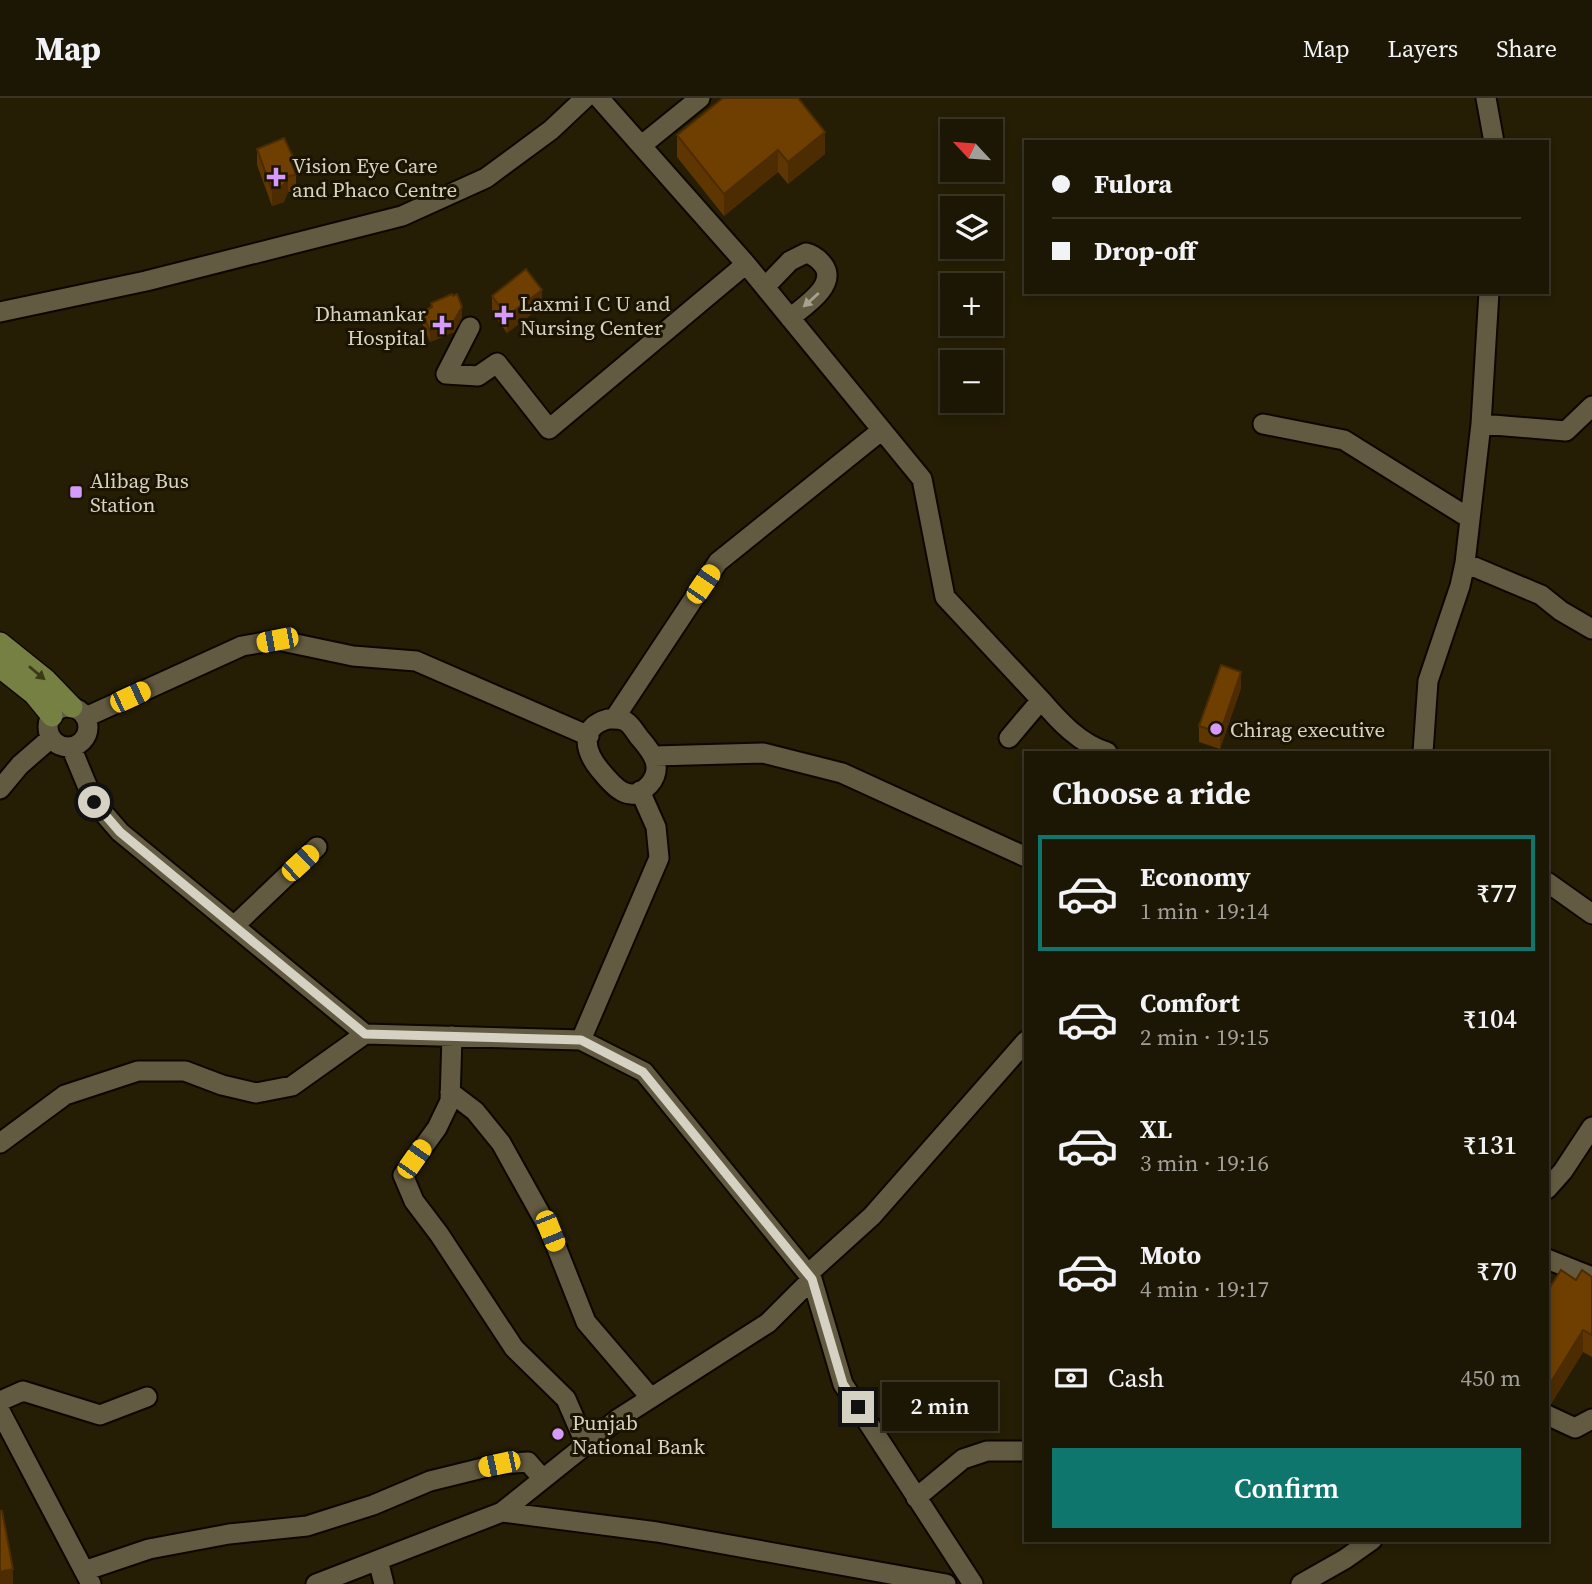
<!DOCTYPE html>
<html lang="en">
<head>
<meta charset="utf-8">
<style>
	:root { --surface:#1c1604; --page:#251f0e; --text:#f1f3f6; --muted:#a09f9a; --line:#3a3526; --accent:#0f766e }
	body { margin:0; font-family:"Source Serif 4",serif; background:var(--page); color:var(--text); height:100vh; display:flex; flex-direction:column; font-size:26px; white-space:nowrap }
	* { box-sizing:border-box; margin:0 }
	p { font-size:23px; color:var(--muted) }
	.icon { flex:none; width:38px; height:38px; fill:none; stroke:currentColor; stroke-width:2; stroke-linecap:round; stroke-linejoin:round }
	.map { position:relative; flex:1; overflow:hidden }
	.details { position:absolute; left:1024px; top:653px; width:525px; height:791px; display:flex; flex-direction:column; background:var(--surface); border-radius:0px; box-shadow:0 4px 10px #0003,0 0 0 2px var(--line) }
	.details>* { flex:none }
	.hud { position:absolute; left:1024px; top:42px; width:525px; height:154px; border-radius:0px; box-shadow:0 4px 10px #0003,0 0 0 2px var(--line); display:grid; align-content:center; height:154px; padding:0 28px; background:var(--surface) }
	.needle { width:46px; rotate:296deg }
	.tools { position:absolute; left:940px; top:21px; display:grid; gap:14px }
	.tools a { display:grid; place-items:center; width:63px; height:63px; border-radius:0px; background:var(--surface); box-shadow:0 4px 10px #0003,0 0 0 2px var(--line); font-size:35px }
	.end { position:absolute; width:32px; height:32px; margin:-16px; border:9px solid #d5d1c3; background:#111; box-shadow:0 0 0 4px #111 }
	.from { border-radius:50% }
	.bubble { position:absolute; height:49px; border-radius:0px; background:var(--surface); box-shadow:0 4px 10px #0003,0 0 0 2px var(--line); font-size:23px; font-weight:600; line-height:49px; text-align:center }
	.car { position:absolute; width:21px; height:42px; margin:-21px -10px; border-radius:9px; box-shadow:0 0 5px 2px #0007; background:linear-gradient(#f5c518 24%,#345 0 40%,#f5c518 0 76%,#345 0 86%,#f5c518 0) }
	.hud b { display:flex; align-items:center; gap:24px; height:66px; font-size:26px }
	.hud b+b { border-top:2px solid var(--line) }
	.hud i { width:18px; height:18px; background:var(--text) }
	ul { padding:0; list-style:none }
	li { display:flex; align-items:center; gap:21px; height:116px; margin:0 14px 10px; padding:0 14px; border:4px solid transparent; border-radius:0px }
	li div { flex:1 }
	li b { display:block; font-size:26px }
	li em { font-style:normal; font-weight:600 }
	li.on { border-color:var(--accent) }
	li>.icon { width:63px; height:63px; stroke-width:1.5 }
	h2 { padding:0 28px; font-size:32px; line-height:84px }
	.pay { display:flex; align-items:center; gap:18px; height:77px; padding:0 28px; font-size:26px }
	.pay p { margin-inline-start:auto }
	.cta { display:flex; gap:14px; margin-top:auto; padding:14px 28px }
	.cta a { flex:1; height:80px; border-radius:0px; background:var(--accent); color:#fff; font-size:28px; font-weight:600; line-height:80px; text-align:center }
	header { display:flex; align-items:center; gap:42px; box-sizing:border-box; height:98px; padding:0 35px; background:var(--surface); border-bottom:2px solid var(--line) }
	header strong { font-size:33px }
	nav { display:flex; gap:38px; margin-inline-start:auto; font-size:24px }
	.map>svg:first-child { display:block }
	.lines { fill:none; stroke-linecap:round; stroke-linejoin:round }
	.minor-casing { stroke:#0e0700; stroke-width:23 }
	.major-casing { stroke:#0e0700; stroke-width:24 }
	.minor { stroke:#635b41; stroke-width:19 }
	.major { stroke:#778043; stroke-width:21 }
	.wall { fill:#5f3601 }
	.shaded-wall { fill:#4d2c01 }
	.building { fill:#6e3f01; stroke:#4d2c01; stroke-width:2 }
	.oneway { fill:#a7a28f }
	.oneway2 { fill:#3b3a17 }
	.route { stroke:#d5d1c3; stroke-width:9 }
	.poi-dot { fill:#d69bfa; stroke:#1b1400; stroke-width:2.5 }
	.labels { text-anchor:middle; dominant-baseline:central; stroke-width:6; stroke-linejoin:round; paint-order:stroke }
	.poi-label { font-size:21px; fill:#d5d1c3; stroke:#1b1400; text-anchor:start }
</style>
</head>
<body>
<header>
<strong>Map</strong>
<nav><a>Map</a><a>Layers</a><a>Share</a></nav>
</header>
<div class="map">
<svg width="1592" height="1486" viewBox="0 0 1592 1486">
	<rect width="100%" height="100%" fill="#251e05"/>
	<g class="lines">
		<g class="minor-casing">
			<path id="minor" d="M599,0l147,166 176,215 23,118 96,103 -32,38
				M1486,0l8,44
				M642,47l58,-47
				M765,189l25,-26 16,-8c8,2 13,6 18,13 13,20 -21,41 -34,52
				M0,214l146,-31 256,-65 84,-38 65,-48 34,-32
				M470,229l-24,47 32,2 19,-13 52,66 197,-165
				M1263,326l81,16 125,78
				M1481,326l85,7 26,-25
				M1465,465l76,32 20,16 31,18
				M1041,602c18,21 39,44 66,52
				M48 629a20 20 0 1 1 40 0a20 20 0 1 1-40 0Z
				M86,619l156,-71 35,-6 76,16 63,5 173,75
				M608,621c6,0 11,-1 17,2 6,3 10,11 14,16 12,14 26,30 10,48 -20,21 -36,1 -49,-15 -15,-18 -22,-43 8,-51z
				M614,621l104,-157 164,-132
				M71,649l23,55 26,30 245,202
				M1423,654l5,-71 32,-95 5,-23 16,-139 8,-132
				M654,658l109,-3 79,20 184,84
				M0,691l20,-24 31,-27
				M1547,784l45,32
				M234,828l83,-79
				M452,938l-2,65 -13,27 -34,47 11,26 25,33 75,114 52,51 20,46
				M581,942l78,-182 -3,-31 -16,-36
				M450,994l25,19 26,32 49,88 36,91 65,76
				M0,1045l65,-48 73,-24h47l37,14 34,8 36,-7 73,-52 216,6 63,32 168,207 31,105 130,200
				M1547,1091l16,-18 29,-44
				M1547,1161l45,18
				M808,1176l64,-58 154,-175
				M812,1181l-44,44 -150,96 -116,93 155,20 289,52
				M0,1303l23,-10 77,24 47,-18
				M0,1313l91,173
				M1547,1317l28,13 17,-9
				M916,1400l47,-39 24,-8h39
				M378,1462l6,24
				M84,1473l65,-22 80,-15 78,-8 66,-21 57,-24 69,-17 29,-2 15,17
				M316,1486l186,-72
				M1301,1486l44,-25 27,-19"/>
		</g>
		<g class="major-casing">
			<path id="major" d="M0,545l46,37 26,27
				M0,569l34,27 18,22"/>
		</g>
		<use href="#minor" class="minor"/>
		<use href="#major" class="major"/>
	</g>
	<path class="wall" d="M677,37l148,19 -37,30 -10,-12 -54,44 -47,-59z
		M257,51l37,20 2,6v16l-8,1 -4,10 -12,4 -15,-41z
		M492,198l50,10 -35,27 -15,-21z
		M431,205l31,15 -8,14 -24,10 -8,-19v-11l9,-4z
		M1241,590l-21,61 -21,-7v-16z
		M1592,1179v80l-9,-5 -32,52h-4v-112l29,-12z"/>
	<path class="shaded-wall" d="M825,34v22l-37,30v-22z
		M778,52v22l-54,44v-22z
		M288,78v16l-4,10 -12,4v-16z
		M542,192v16l-35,27v-17z
		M462,209v11l-8,14 -24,10v-11z
		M1241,574v16l-21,61v-16z
		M1583,1232v22l-32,52v-22z
		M13,1471v15h-13v-12z"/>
	<path class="building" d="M723,0h75l27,34 -37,30 -10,-12 -54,44 -47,-59z
		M284,40l10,21 -3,3 5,13 -8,1 -4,9 -12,5 -15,-41z
		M526,171l16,21 -35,26 -15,-20z
		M452,196l1,2 4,-2 5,13 -8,14 -24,10 -8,-19 10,-5 -1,-4z
		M1221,567l20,7 -21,61 -21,-7z
		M1561,1172l15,10 6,-10 10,7v58l-9,-5 -32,52h-4v-90z
		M0,1413h2l11,58 -13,3z"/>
	<defs><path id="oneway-solid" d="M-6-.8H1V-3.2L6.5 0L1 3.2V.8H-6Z" transform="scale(1.75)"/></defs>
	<use class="oneway" href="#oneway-solid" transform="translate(811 202) rotate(138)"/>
	<use class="oneway2" href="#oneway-solid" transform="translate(37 575) rotate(40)"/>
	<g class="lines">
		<path class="route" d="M94,704l26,30 245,202 216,6 62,32 169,207 31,105 15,23"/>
	</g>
	<g class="poi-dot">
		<path d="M272.5 68.5h7v7h7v7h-7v7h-7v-7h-7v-7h7z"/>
		<path d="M500.5 206.5h7v7h7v7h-7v7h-7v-7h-7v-7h7z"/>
		<path d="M438.5 216.5h7v7h7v7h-7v7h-7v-7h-7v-7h7z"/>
		<rect x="69" y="387" width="14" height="14" rx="3.5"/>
		<circle cx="1216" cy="631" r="7"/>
		<circle cx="558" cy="1336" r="7"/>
	</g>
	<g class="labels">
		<g class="poi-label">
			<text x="292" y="67">Vision Eye Care<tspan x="292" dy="24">and Phaco Centre</tspan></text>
			<text x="520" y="205">Laxmi I C U and<tspan x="520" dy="24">Nursing Center</tspan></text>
			<text x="426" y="215" text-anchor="end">Dhamankar<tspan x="426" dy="24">Hospital</tspan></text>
			<text x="90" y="382">Alibag Bus<tspan x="90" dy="24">Station</tspan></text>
			<text x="1230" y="631">Chirag executive</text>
			<text x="572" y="1324">Punjab<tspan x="572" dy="24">National Bank</tspan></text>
		</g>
	</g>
</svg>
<div class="tools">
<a><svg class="needle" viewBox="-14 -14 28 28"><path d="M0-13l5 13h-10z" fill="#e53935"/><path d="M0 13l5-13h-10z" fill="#a09f9a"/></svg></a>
<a><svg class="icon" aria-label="layers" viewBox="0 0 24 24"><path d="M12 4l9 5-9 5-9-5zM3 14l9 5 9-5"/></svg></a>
<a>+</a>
<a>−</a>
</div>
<i class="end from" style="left:94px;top:704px"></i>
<i class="end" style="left:858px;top:1309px"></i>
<div class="bubble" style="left:882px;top:1284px;width:116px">2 min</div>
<i class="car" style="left:703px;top:486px;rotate:34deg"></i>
<i class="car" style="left:277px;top:542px;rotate:259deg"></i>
<i class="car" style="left:130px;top:599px;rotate:65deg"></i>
<i class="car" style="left:300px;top:765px;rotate:47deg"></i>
<i class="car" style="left:414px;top:1061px;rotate:35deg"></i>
<i class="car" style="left:550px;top:1133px;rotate:158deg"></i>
<i class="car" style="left:499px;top:1366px;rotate:258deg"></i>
<div class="hud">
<b><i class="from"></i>Fulora</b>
<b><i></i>Drop-off</b>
</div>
<section class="details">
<h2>Choose a ride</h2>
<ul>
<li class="on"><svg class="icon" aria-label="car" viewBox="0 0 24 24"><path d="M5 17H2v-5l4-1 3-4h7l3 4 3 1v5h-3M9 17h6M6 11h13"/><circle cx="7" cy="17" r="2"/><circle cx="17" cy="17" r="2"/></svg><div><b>Economy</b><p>1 min · 19:14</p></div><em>₹77</em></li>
<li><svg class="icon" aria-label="car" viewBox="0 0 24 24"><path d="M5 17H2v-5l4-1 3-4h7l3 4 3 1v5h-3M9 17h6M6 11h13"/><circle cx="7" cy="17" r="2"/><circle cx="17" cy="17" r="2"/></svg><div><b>Comfort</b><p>2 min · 19:15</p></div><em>₹104</em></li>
<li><svg class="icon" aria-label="car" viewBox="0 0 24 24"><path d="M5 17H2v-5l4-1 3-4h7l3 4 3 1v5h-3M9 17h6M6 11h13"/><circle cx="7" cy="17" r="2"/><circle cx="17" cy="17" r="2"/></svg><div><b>XL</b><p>3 min · 19:16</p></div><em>₹131</em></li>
<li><svg class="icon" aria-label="car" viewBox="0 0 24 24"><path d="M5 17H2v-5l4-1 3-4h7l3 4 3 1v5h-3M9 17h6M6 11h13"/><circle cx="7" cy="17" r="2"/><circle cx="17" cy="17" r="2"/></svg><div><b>Moto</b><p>4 min · 19:17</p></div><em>₹70</em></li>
</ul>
<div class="pay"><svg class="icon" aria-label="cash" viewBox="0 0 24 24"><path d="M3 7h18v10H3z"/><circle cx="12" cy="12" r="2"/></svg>Cash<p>450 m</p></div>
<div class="cta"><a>Confirm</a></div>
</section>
</div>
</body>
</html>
